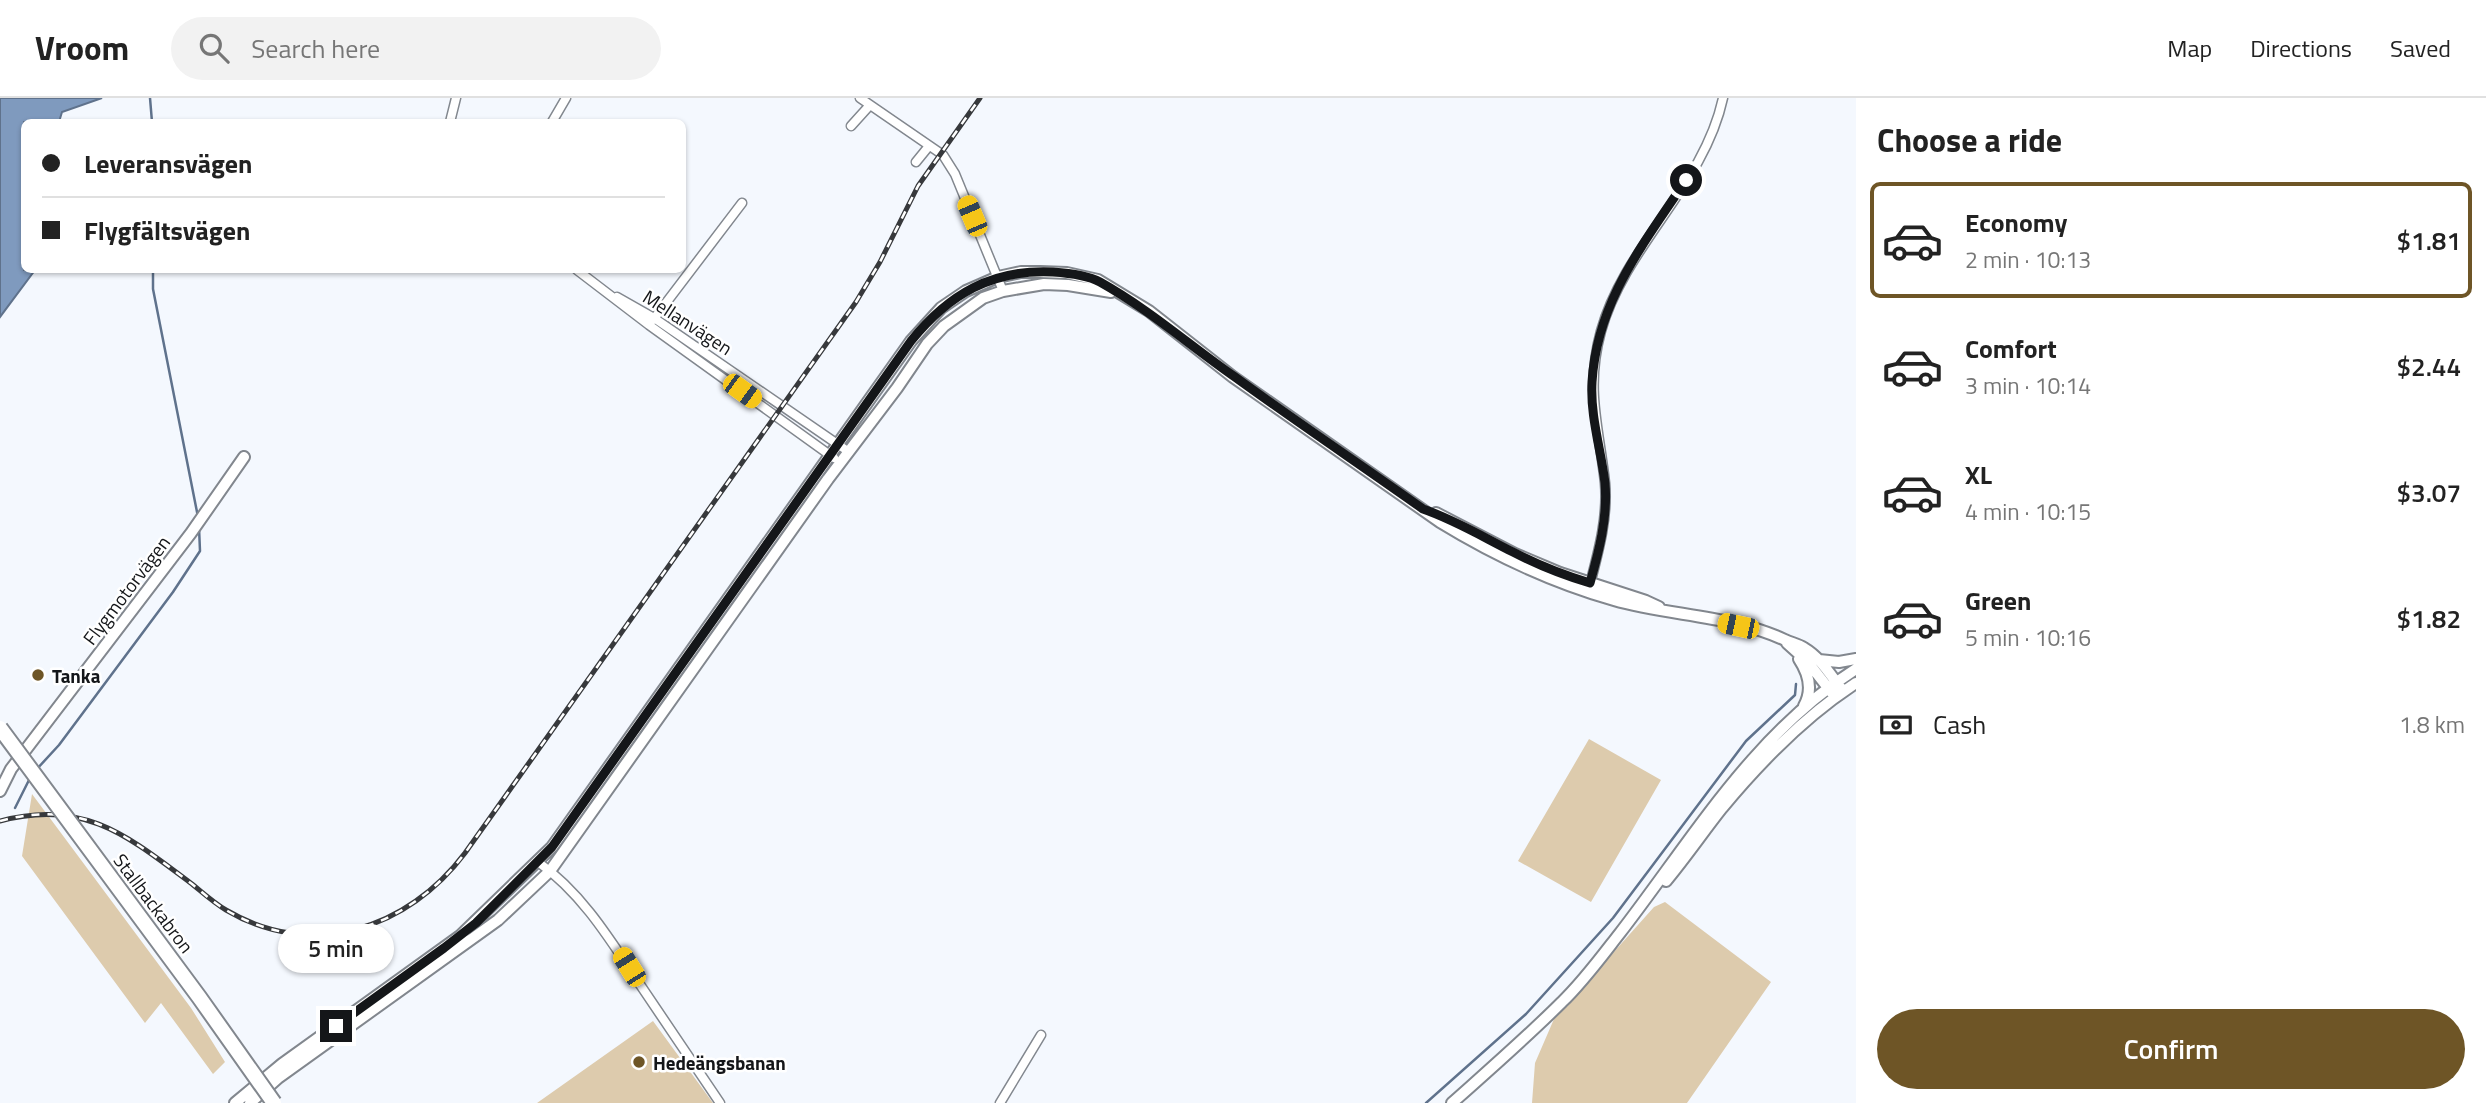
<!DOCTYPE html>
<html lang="en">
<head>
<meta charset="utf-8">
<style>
	:root { --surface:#fff; --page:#f2f2f2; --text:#222; --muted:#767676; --line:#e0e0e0; --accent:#6e5526 }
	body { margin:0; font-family:"Titillium Web",sans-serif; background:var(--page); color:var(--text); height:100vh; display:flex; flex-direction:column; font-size:26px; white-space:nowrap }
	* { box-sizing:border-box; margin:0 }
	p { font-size:23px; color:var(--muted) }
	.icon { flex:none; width:38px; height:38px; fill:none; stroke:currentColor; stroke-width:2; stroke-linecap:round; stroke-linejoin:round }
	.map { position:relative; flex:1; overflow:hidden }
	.side { display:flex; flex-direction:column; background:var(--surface); width:630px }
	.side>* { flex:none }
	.banner { position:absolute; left:21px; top:21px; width:665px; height:154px; border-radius:10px; box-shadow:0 2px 5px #0004; display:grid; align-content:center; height:154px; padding:0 21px; background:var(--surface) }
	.end { position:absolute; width:32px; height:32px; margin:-16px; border:9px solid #141619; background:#fff; box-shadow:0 0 0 4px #fff }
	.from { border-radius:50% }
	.bubble { position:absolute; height:49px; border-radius:24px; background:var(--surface); box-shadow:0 2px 5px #0004; font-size:23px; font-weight:600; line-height:49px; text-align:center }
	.car { position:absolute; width:21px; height:42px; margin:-21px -10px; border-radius:9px; box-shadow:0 0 5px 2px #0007; background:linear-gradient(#f5c518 24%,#345 0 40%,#f5c518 0 76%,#345 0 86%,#f5c518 0) }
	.banner b { display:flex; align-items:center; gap:24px; height:66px; font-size:26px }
	.banner b+b { border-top:2px solid var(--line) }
	.banner i { width:18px; height:18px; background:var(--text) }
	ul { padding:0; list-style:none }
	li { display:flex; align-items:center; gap:21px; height:116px; margin:0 14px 10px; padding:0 7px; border:4px solid transparent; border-radius:10px }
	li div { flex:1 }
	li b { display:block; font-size:26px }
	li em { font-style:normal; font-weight:600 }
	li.on { border-color:var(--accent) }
	li>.icon { width:63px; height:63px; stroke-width:1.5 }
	h2 { padding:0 21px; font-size:32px; line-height:84px }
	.pay { display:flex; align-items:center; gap:18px; height:77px; padding:0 21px; font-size:26px }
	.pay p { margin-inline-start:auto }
	.action { display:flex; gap:14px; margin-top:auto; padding:14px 21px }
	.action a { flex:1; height:80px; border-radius:42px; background:var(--accent); color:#fff; font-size:28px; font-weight:600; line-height:80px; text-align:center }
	header { display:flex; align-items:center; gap:42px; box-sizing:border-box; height:98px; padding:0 35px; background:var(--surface); border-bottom:2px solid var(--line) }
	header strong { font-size:33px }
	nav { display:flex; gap:38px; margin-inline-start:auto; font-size:24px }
	.search { width:490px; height:63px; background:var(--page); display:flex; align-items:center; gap:18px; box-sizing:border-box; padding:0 24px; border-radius:38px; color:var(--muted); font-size:26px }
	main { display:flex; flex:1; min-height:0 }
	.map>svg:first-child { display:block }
	.green { fill:#ddcbad }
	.water { fill:#7f9abe; stroke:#5f728c; stroke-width:2 }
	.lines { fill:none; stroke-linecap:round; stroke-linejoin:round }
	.stream { stroke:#5f728c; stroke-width:2.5 }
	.street-casing { stroke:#82878e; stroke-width:11 }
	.secondary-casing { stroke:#82878e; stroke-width:14 }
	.street { stroke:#fff; stroke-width:8 }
	.secondary { stroke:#fff; stroke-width:10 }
	.rail-casing { stroke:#37393c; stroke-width:5 }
	.rail { stroke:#fff; stroke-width:2.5; stroke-dasharray:8; stroke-linecap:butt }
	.highway-bridge-casing { stroke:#82878e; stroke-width:18; stroke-linecap:butt }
	.highway-bridge { stroke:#fff; stroke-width:14 }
	.route { stroke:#141619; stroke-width:9 }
	.poi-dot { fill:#6e5526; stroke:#fff; stroke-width:2.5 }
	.labels { text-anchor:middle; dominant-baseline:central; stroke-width:5; stroke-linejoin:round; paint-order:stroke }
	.street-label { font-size:19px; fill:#141619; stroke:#fff }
	.poi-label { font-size:19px; font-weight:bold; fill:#141619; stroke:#fff; text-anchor:start }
</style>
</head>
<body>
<header>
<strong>Vroom</strong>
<div class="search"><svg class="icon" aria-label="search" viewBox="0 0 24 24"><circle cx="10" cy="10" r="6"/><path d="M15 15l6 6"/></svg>Search here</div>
<nav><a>Map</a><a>Directions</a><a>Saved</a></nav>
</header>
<main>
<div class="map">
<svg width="1856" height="1005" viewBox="0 0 1856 1005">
	<rect width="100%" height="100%" fill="#f4f8fe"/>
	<path class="green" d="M1589,641l72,41 -70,122 -73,-41z
		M32,696l159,214 34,54 -12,12 -52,-71 -16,20 -123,-167z
		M1665,804l106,80 -84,121h-155l3,-40 19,-44 100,-112z
		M653,923l60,82h-176z"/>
	<path class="water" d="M0,0h102l-40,14 -3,10h-35v148h11l-35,47z"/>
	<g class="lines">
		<path class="stream" d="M150,0l2,24
			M153,172v19l45,228
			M36,672l23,-25 114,-153 27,-41 -1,-24
			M15,710l15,-30
			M1426,1005l100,-89 87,-96 133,-177 49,-46 1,-11"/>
		<g class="street-casing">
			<path id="street" d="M860,0l83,57 12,19 48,117
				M450,24l6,-24
				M552,24l14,-24
				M851,28l19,-21
				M916,64l13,-16
				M577,172l72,55 185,133
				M617,199l37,21 195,134
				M653,222l89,-117
				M1589,490c9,-35 19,-69 16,-105 -6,-56 -20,-94 -4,-152 24,-86 103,-145 122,-233
				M538,764c45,32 73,79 103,124 26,39 53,78 79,117
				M1000,1005l41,-68"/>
		</g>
		<g class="secondary-casing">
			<path id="secondary" d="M1436,415l79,41 45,19 86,28 13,6
				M1787,545l20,18 25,32
				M1799,561c10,15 14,31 5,47
				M1819,562l20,2 17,-3
				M0,693l11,-22 180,-236 53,-76
				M1666,783c20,-24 37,-49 56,-73 39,-47 83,-92 134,-125
				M235,1005l47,-39 178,-128 92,-89 359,-506 30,-33 25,-17 32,-14 23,-5h19l27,1 31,7 51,31 84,66 207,145c54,33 114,61 174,78 55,16 118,15 171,40 6,3 13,4 19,8 17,10 27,28 39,43
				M250,1005l28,-25 220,-158 52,-49 278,-392 69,-91 30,-44 17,-18 39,-28 20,-7 41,-7 24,1 43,7
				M1452,1005c37,-33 75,-66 110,-101 21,-20 40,-46 58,-69 72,-93 134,-200 236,-264"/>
		</g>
		<use href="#street" class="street"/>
		<use href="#secondary" class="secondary"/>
		<g class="rail-casing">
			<path id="rail" d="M0,723c84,-23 129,16 192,63 11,9 22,19 34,26 86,51 182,19 239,-57l391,-551 24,-40 38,-76 62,-88"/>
		</g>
		<use href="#rail" class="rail"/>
		<g class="highway-bridge-casing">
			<path id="highway-bridge" d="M0,630l199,269 75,106"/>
		</g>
		<use href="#highway-bridge" class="highway-bridge"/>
	</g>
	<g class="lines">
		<path class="route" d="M336,928l108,-78 32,-25 76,-76 359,-506c38,-47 81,-72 142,-69 15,1 34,3 47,10 50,28 89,63 135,95 62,45 126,88 188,132 32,11 60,28 90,43 25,13 50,23 77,31 9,-32 18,-66 15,-100 -4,-33 -15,-67 -13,-101 5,-81 51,-137 94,-202"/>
	</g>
	<g class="poi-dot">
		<circle cx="38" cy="577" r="7"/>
		<circle cx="639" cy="964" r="7"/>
	</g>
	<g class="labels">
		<g class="street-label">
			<text transform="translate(688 224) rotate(33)">Mellanvägen</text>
			<text transform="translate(126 492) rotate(-53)">Flygmotorvägen</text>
			<text transform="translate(154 805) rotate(53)">Stallbackabron</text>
		</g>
		<g class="poi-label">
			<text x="52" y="577">Tanka</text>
			<text x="653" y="964">Hedeängsbanan</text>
		</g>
	</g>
</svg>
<i class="end from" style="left:1686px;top:82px"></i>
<i class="end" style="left:336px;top:928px"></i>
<div class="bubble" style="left:278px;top:826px;width:116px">5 min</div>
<i class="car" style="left:972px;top:118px;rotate:337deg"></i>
<i class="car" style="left:742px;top:293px;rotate:126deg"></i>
<i class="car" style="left:1738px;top:528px;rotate:282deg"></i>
<i class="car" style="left:629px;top:869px;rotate:328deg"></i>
<div class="banner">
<b><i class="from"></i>Leveransvägen</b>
<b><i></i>Flygfältsvägen</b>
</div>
</div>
<section class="side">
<h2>Choose a ride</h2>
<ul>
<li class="on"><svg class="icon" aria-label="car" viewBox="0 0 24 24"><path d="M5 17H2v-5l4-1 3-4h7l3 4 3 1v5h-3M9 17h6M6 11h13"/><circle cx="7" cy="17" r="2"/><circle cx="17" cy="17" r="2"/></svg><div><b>Economy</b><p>2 min · 10:13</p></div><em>$1.81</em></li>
<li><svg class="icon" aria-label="car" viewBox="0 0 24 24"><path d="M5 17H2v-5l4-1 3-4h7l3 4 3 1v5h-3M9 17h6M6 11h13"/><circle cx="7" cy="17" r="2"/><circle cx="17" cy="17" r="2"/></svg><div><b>Comfort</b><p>3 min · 10:14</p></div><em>$2.44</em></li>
<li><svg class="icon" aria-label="car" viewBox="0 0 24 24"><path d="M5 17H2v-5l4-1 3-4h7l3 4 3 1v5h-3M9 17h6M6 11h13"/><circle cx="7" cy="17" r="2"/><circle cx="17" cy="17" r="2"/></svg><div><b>XL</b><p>4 min · 10:15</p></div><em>$3.07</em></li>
<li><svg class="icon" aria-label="car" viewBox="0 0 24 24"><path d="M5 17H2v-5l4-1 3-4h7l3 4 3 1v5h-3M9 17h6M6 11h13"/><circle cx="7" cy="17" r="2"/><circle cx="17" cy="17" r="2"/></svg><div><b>Green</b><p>5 min · 10:16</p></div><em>$1.82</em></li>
</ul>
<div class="pay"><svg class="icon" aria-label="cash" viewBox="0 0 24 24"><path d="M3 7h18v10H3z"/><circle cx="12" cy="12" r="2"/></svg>Cash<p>1.8 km</p></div>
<div class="action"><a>Confirm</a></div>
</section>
</main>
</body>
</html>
